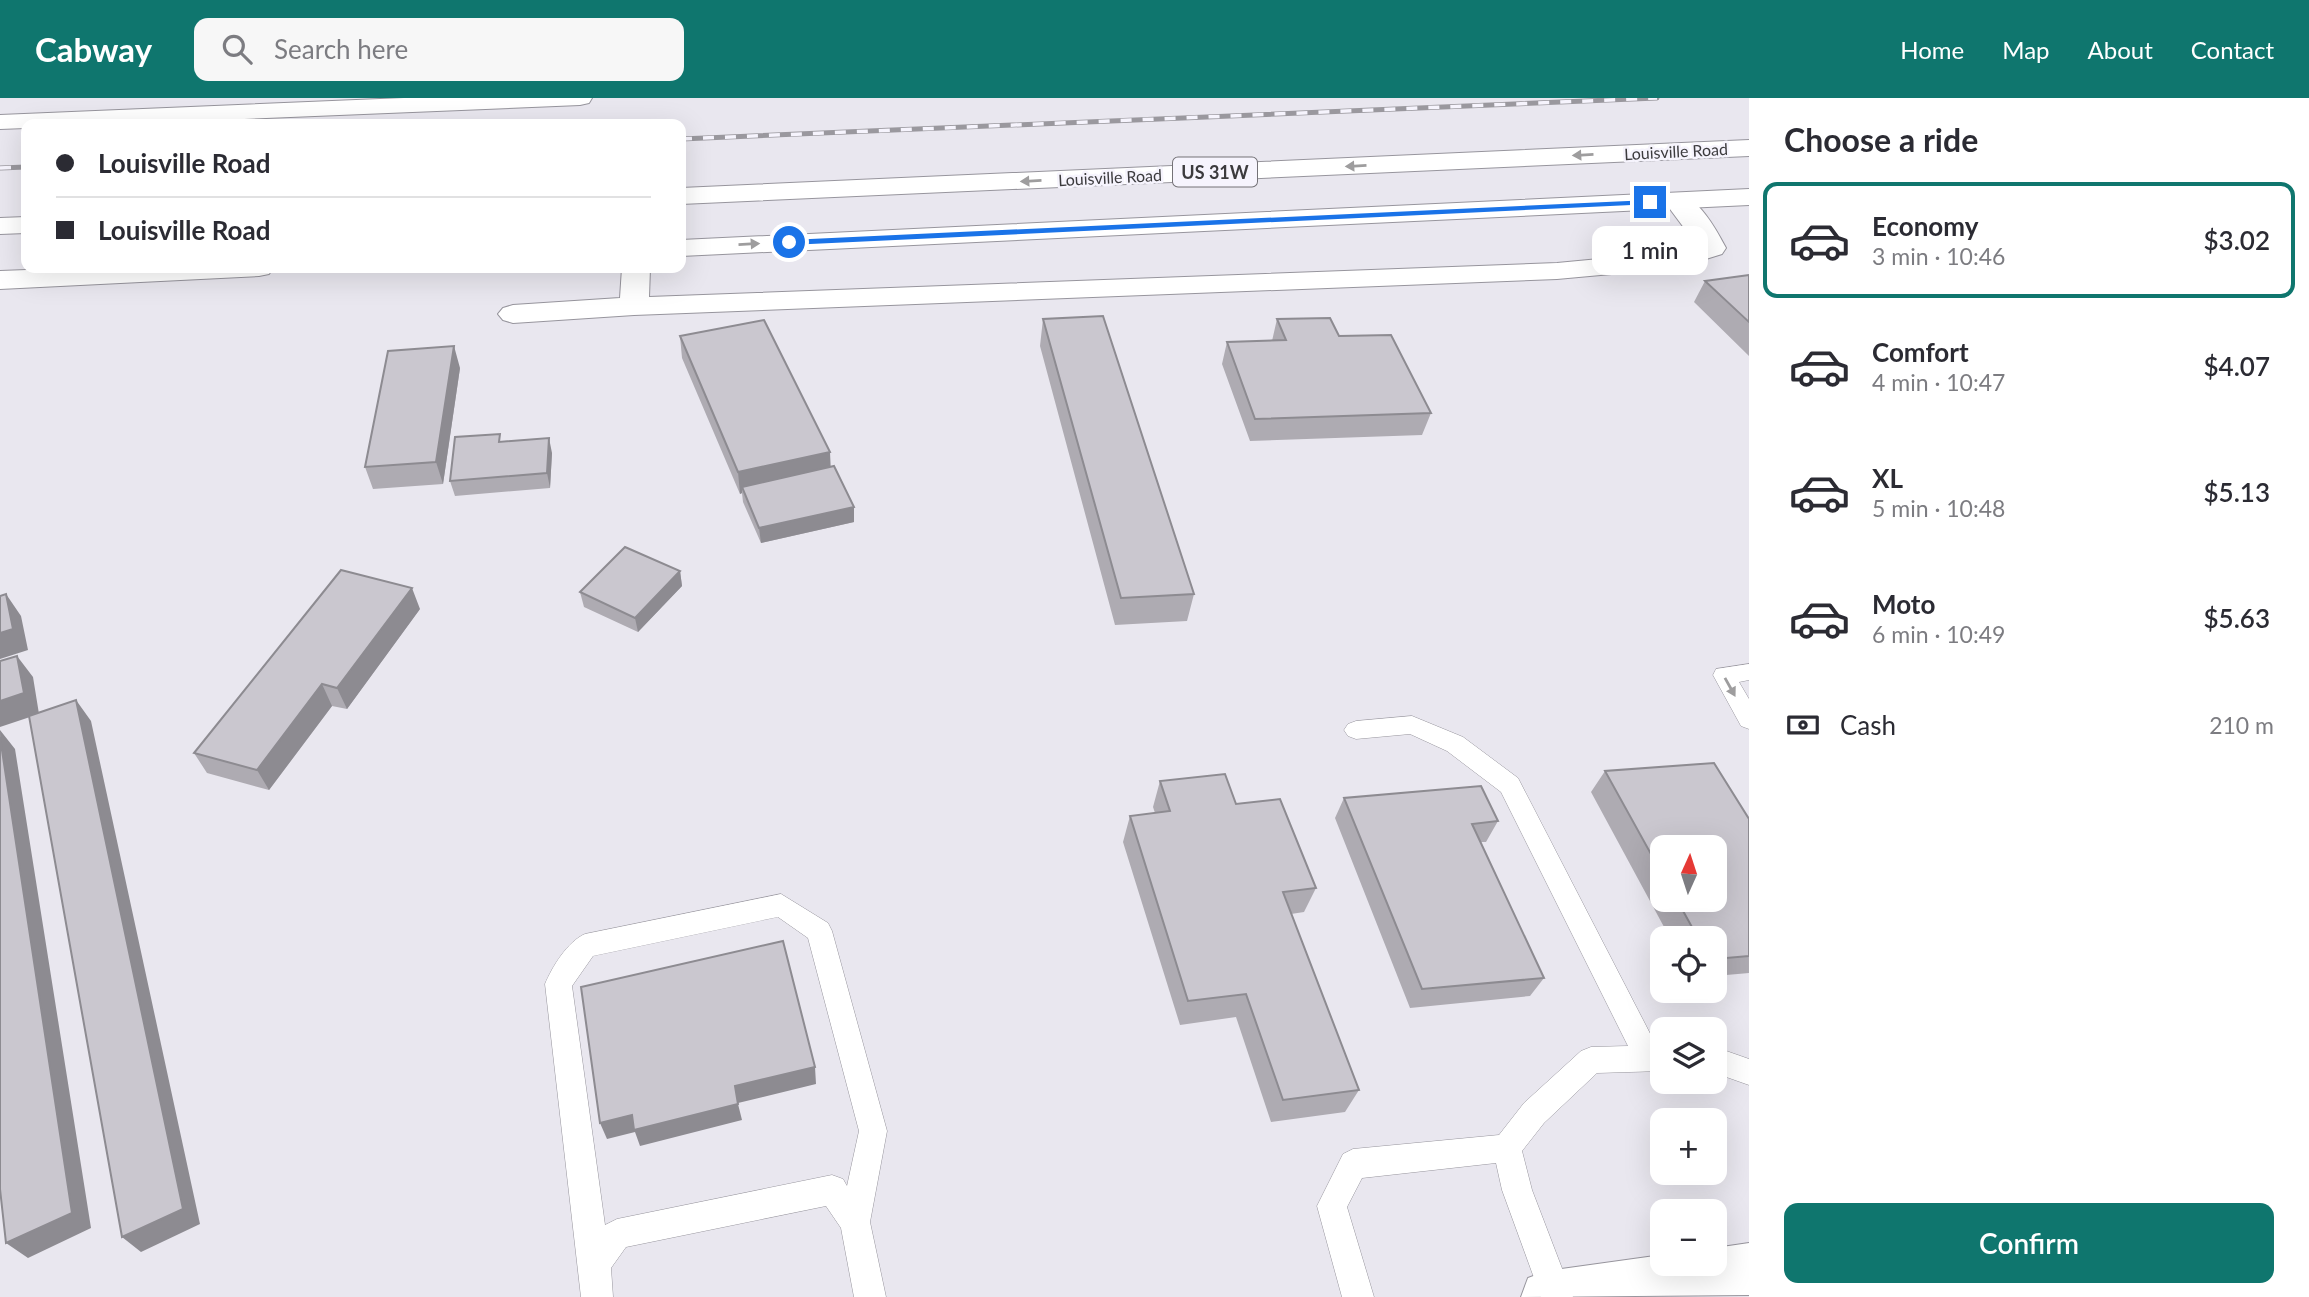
<!DOCTYPE html>
<html lang="en">
<head>
<meta charset="utf-8">
<style>
	:root { --surface:#fff; --page:#f7f7f7; --text:#2b2b33; --muted:#7c7c81; --line:#e1e1e2; --accent:#0f766e }
	body { margin:0; font-family:Lato,sans-serif; background:var(--page); color:var(--text); height:100vh; display:flex; flex-direction:column; font-size:26px; white-space:nowrap }
	* { box-sizing:border-box; margin:0 }
	p { font-size:23px; color:var(--muted) }
	.icon { flex:none; width:38px; height:38px; fill:none; stroke:currentColor; stroke-width:2; stroke-linecap:round; stroke-linejoin:round }
	.map { position:relative; flex:1; overflow:hidden }
	.details { display:flex; flex-direction:column; background:var(--surface); width:560px }
	.details>* { flex:none }
	.banner { position:absolute; left:21px; top:21px; width:665px; height:154px; border-radius:14px; box-shadow:0 7px 28px #0002; display:grid; align-content:center; height:154px; padding:0 35px; background:var(--surface) }
	.needle { width:46px; rotate:3deg }
	.controls { position:absolute; left:1650px; top:737px; display:grid; gap:14px }
	.controls a { display:grid; place-items:center; width:77px; height:77px; border-radius:14px; background:var(--surface); box-shadow:0 7px 28px #0002; font-size:35px }
	.end { position:absolute; width:32px; height:32px; margin:-16px; border:9px solid #1a73e8; background:#fff; box-shadow:0 0 0 4px #fff }
	.from { border-radius:50% }
	.bubble { position:absolute; height:49px; border-radius:14px; background:var(--surface); box-shadow:0 7px 28px #0002; font-size:23px; font-weight:600; line-height:49px; text-align:center }
	.banner b { display:flex; align-items:center; gap:24px; height:66px; font-size:26px }
	.banner b+b { border-top:2px solid var(--line) }
	.banner i { width:18px; height:18px; background:var(--text) }
	ul { padding:0; list-style:none }
	li { display:flex; align-items:center; gap:21px; height:116px; margin:0 14px 10px; padding:0 21px; border:4px solid transparent; border-radius:14px }
	li div { flex:1 }
	li b { display:block; font-size:26px }
	li em { font-style:normal; font-weight:600 }
	li.selected { border-color:var(--accent) }
	li>.icon { width:63px; height:63px; stroke-width:1.5 }
	h2 { padding:0 35px; font-size:32px; line-height:84px }
	.pay { display:flex; align-items:center; gap:18px; height:77px; padding:0 35px; font-size:26px }
	.pay p { margin-inline-start:auto }
	.cta { display:flex; gap:14px; margin-top:auto; padding:14px 35px }
	.cta a { flex:1; height:80px; border-radius:14px; background:var(--accent); color:#fff; font-size:28px; font-weight:600; line-height:80px; text-align:center }
	header { display:flex; align-items:center; gap:42px; box-sizing:border-box; height:98px; padding:0 35px; background:var(--accent); color:#fff }
	header strong { font-size:33px }
	nav { display:flex; gap:38px; margin-inline-start:auto; font-size:24px }
	.search { width:490px; height:63px; background:var(--page); display:flex; align-items:center; gap:18px; box-sizing:border-box; padding:0 24px; border-radius:14px; color:var(--muted); font-size:26px }
	main { display:flex; flex:1; min-height:0 }
	.map>svg:first-child { display:block }
	.lines { fill:none; stroke-linecap:round; stroke-linejoin:round }
	.service-casing { stroke:#97959d; stroke-width:1 }
	.minor-casing { stroke:#97959d; stroke-width:2 }
	.tertiary-casing { stroke:#97959d; stroke-width:2 }
	.primary-casing { stroke:#97959d; stroke-width:2 }
	.service { fill:#fff; fill-rule:evenodd }
	.minor { fill:#fff; fill-rule:evenodd }
	.tertiary { fill:#fff; fill-rule:evenodd }
	.primary { fill:#fff; fill-rule:evenodd }
	.rail-casing { stroke:#9a989e; stroke-width:5 }
	.rail { stroke:#f6f4fd; stroke-width:3.5; stroke-dasharray:11; stroke-linecap:butt }
	.wall { fill:#aeabb2; fill-rule:evenodd }
	.shaded-wall { fill:#8d8b91 }
	.building { fill:#cac7cf; stroke:#8d8b91; stroke-width:2 }
	.oneway { fill:#9e9d9e }
	.route { fill:#1a73e8 }
	.labels { text-anchor:middle; dominant-baseline:central; stroke-width:5; stroke-linejoin:round; paint-order:stroke }
	.far-street-label { font-size:16px; fill:#3c3b3e; stroke:#f6f4fd }
	.shield { fill:#f6f4fd; stroke:#747277; stroke-width:2 }
	.shield-label { font-size:18px; font-weight:bold; fill:#3c3b3e }
</style>
</head>
<body>
<header>
<strong>Cabway</strong>
<div class="search"><svg class="icon" aria-label="search" viewBox="0 0 24 24"><circle cx="10" cy="10" r="6"/><path d="M15 15l6 6"/></svg>Search here</div>
<nav><a>Home</a><a>Map</a><a>About</a><a>Contact</a></nav>
</header>
<main>
<div class="map">
<svg width="1749" height="1199" viewBox="0 0 1749 1199">
	<rect width="100%" height="100%" fill="#e9e7ef"/>
	<g class="lines">
		<g class="service-casing">
			<path id="service" d="M1749,566v16l-10,2 10,17v30l-8,-3 -28,-51 3,-6z
				M1412,618l51,21 55,41 138,267h6v26l-65,2 -53,50 -22,28 10,39 41,107h-32l-39,-107 -6,-27 -134,15 -15,29 27,90h-32l-25,-91 26,-52 10,-5 146,-14 25,-32 57,-52 10,-4 37,-1 -127,-254 -54,-41 -37,-17 -54,5 -8,-3 -4,-6 4,-6 8,-3z
				M781,796l47,29 4,8 55,200 -17,91 16,75h-32l-13,-69 -15,-22 -200,41 -15,21 2,29h-32l-36,-313c7,-17 23,-43 40,-50zM778,819l30,21 51,193 -12,55 -4,-7 -11,-4 -215,44 -12,6 -33,-239 21,-30z
				M1715,949l34,12v26l-34,-12z"/>
		</g>
		<g class="minor-casing">
			<path id="minor" d="M404,0h188l-3,5 -9,2 -456,19h-98v4l-26,1v-14z
				M1677,95c22,5 39,36 49,55l-4,6 -45,14 -120,11 -923,36 -121,8 -10,-3 -5,-6 5,-6 10,-3 107,-7 2,-30h28l-1,29 908,-34 116,-11 23,-8 -32,-43 4,-6z"/>
		</g>
		<g class="tertiary-casing">
			<path id="tertiary" d="M1749,1145v52l-228,2 7,-19 19,-7 115,-16v9h53v-16z"/>
		</g>
		<g class="primary-casing">
			<path id="primary" d="M1749,42v16l-1068,48v-16z
				M1749,91v16l-1068,51v-16z
				M26,119v16l-26,1v-16z
				M80,170h193l-4,6 -10,2 -259,13v-18z"/>
		</g>
		<use href="#service" class="service"/>
		<use href="#minor" class="minor"/>
		<use href="#tertiary" class="tertiary"/>
		<use href="#primary" class="primary"/>
		<g class="rail-casing">
			<path id="rail" d="M681,41l976,-41
				M0,70l26,-1"/>
		</g>
		<use href="#rail" class="rail"/>
	</g>
	<path class="wall" d="M1749,177v81l-55,-54 11,-21z
		M1043,221l151,275 -7,27 -72,4 -75,-279z
		M1277,221l62,17 92,77 -9,22 -172,6 -28,-77 5,-22 45,-1z
		M680,238l150,131 24,55 -93,21 -18,-41 -1,-9 -2,1 -58,-136z
		M460,270l-17,116 -70,5 -8,-22z
		M501,343l51,12 -2,35 -95,8 -5,-15z
		M680,473l2,15 -44,46 -54,-25 -4,-15z
		M420,511l-73,100 -15,-3 -63,84 -62,-17 -13,-20z
		M1605,673l144,48v154l-34,3v-38h-45l-79,-146zM1662,749l53,53h-53z
		M1160,683l76,23 80,84 -12,24 -13,2 68,176 -14,22 -74,10 -35,-105 -56,8 -57,-183 7,-26 25,-3 -2,-6z
		M1344,700l154,23 -12,21h-6l64,136 -14,18 -120,12 -75,-190z"/>
	<path class="shaded-wall" d="M454,248l6,22 -17,116 -7,-22z
		M549,340l3,15 -2,35 -3,-15z
		M830,354l1,22 -89,13v6l-2,1 -2,-22z
		M854,409v15l-93,21 -2,-15z
		M680,473l2,15 -44,46 -3,-14z
		M412,490l8,21 -73,100 -10,-21z
		M6,496l15,22 7,34 -28,9v-26z
		M17,558l16,21 6,37 -39,13v-26z
		M322,586l10,22 -63,84 -12,-20z
		M76,602l15,21 109,503 -59,28 -19,-15z
		M0,632l15,19 76,479 -63,30 -22,-15z
		M815,969l1,17 -78,19 -3,-17z
		M738,1006l4,16 -102,26 -5,-14 -28,7 -7,-16 32,-8z"/>
	<path class="building" d="M1749,177v47l-44,-41z
		M1103,218l91,278 -73,4 -78,-279z
		M1330,220l9,18 52,-1 40,78 -176,6 -28,-77 59,-2 -9,-21z
		M764,222l66,132 -92,20 -58,-136z
		M454,248l-18,116 -71,5 23,-116z
		M500,336l-1,8 50,-4 -2,35 -97,8 5,-44z
		M834,368l20,41 -95,21 -17,-41z
		M625,449l55,24 -45,47 -55,-26z
		M341,472l71,18 -75,100 -15,-4 -65,86 -63,-17z
		M6,496l7,35 -13,4v-37z
		M17,558l7,37 -24,8v-40z
		M76,602l107,509 -61,28 -93,-521z
		M0,639l72,476 -66,30 -6,-54z
		M1714,665l35,56v137l-34,3v-21h-17l-21,-38h38v-53h-53v27l-57,-103z
		M1225,676l11,30 44,-5 36,89 -33,4 76,198 -76,10 -37,-106 -58,7 -58,-185 40,-5 -10,-30z
		M1481,688l17,35 -26,3 72,154 -122,11 -78,-191z
		M783,843l32,126 -80,19 3,18 -104,26 -2,-15 -32,8 -19,-136z"/>
	<defs><path id="oneway-solid" d="M-6-.8H1V-3.2L6.5 0L1 3.2V.8H-6Z" transform="scale(1.75)"/></defs>
	<g class="oneway">
		<use href="#oneway-solid" transform="translate(1583 57) rotate(177)"/>
		<use href="#oneway-solid" transform="translate(1356 68) rotate(177)"/>
		<use href="#oneway-solid" transform="translate(1031 83) rotate(177)"/>
		<use href="#oneway-solid" transform="translate(749 146) rotate(-3)"/>
		<use href="#oneway-solid" transform="translate(1730 589) rotate(61)"/>
	</g>
	<path class="route" d="M1650,102l3,4 -864,41 -5,-3 5,-2z"/>
	<g class="labels">
		<g class="far-street-label">
			<text transform="translate(1676 53) rotate(-3)">Louisville Road</text>
			<text transform="translate(1110 79) rotate(-3)">Louisville Road</text>
		</g>
		<rect class="shield" x="1173" y="59.5" width="84" height="29" rx="5"/>
		<g class="shield-label">
			<text x="1215" y="74">US 31W</text>
		</g>
	</g>
</svg>
<div class="controls">
<a><svg class="needle" viewBox="-14 -14 28 28"><path d="M0-13l5 13h-10z" fill="#e53935"/><path d="M0 13l5-13h-10z" fill="#7c7c81"/></svg></a>
<a><svg class="icon" aria-label="locate" viewBox="0 0 24 24"><circle cx="12" cy="12" r="6"/><path d="M12 2v4M12 18v4M2 12h4M18 12h4"/></svg></a>
<a><svg class="icon" aria-label="layers" viewBox="0 0 24 24"><path d="M12 4l9 5-9 5-9-5zM3 14l9 5 9-5"/></svg></a>
<a>+</a>
<a>−</a>
</div>
<i class="end from" style="left:789px;top:144px"></i>
<i class="end" style="left:1650px;top:104px"></i>
<div class="bubble" style="left:1592px;top:128px;width:116px">1 min</div>
<div class="banner">
<b><i class="from"></i>Louisville Road</b>
<b><i></i>Louisville Road</b>
</div>
</div>
<section class="details">
<h2>Choose a ride</h2>
<ul>
<li class="selected"><svg class="icon" aria-label="car" viewBox="0 0 24 24"><path d="M5 17H2v-5l4-1 3-4h7l3 4 3 1v5h-3M9 17h6M6 11h13"/><circle cx="7" cy="17" r="2"/><circle cx="17" cy="17" r="2"/></svg><div><b>Economy</b><p>3 min · 10:46</p></div><em>$3.02</em></li>
<li><svg class="icon" aria-label="car" viewBox="0 0 24 24"><path d="M5 17H2v-5l4-1 3-4h7l3 4 3 1v5h-3M9 17h6M6 11h13"/><circle cx="7" cy="17" r="2"/><circle cx="17" cy="17" r="2"/></svg><div><b>Comfort</b><p>4 min · 10:47</p></div><em>$4.07</em></li>
<li><svg class="icon" aria-label="car" viewBox="0 0 24 24"><path d="M5 17H2v-5l4-1 3-4h7l3 4 3 1v5h-3M9 17h6M6 11h13"/><circle cx="7" cy="17" r="2"/><circle cx="17" cy="17" r="2"/></svg><div><b>XL</b><p>5 min · 10:48</p></div><em>$5.13</em></li>
<li><svg class="icon" aria-label="car" viewBox="0 0 24 24"><path d="M5 17H2v-5l4-1 3-4h7l3 4 3 1v5h-3M9 17h6M6 11h13"/><circle cx="7" cy="17" r="2"/><circle cx="17" cy="17" r="2"/></svg><div><b>Moto</b><p>6 min · 10:49</p></div><em>$5.63</em></li>
</ul>
<div class="pay"><svg class="icon" aria-label="cash" viewBox="0 0 24 24"><path d="M3 7h18v10H3z"/><circle cx="12" cy="12" r="2"/></svg>Cash<p>210 m</p></div>
<div class="cta"><a>Confirm</a></div>
</section>
</main>
</body>
</html>
